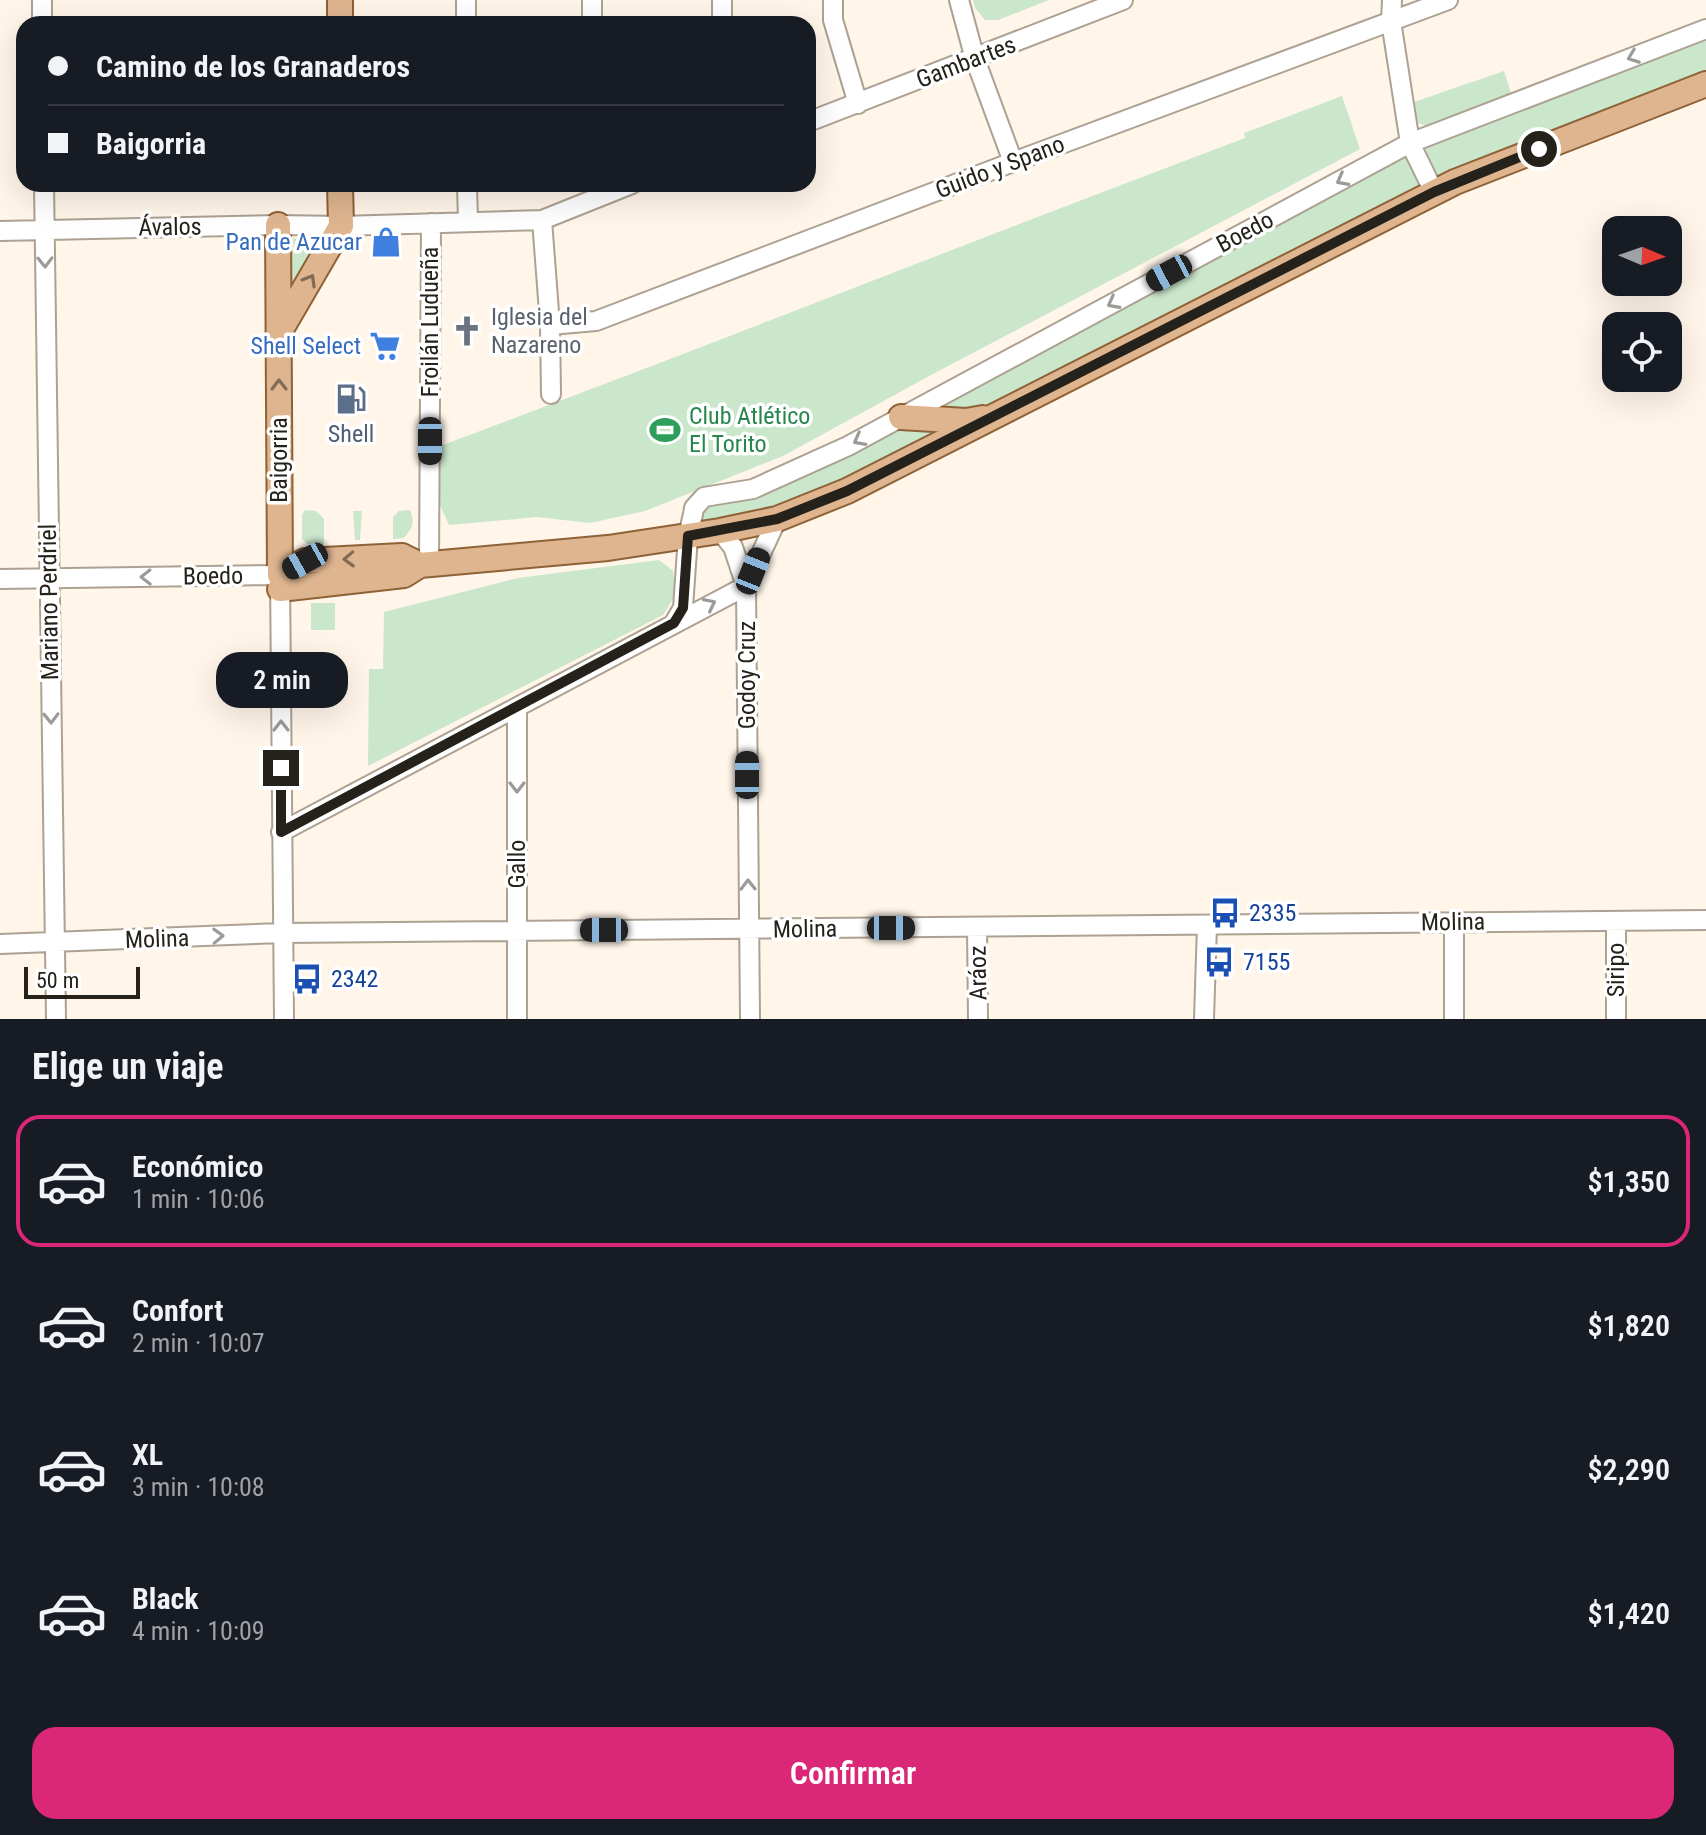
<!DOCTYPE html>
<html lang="es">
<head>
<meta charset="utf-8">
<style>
	:root { --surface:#171b24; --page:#242831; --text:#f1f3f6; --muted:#9ea1a6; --line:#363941; --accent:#db2777 }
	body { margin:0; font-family:"Roboto Condensed",sans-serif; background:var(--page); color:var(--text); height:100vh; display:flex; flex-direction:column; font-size:30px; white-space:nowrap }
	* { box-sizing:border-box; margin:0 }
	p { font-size:26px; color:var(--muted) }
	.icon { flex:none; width:44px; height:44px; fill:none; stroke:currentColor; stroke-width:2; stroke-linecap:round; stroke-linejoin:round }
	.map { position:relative; height:1019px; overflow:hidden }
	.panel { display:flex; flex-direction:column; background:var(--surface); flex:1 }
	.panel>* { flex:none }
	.guide { position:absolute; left:16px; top:16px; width:800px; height:176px; border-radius:24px; box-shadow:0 8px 32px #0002; display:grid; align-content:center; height:176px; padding:0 32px; background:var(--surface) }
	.needle { width:52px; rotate:92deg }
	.fabs { position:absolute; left:1602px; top:216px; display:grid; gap:16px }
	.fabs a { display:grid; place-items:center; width:80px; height:80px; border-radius:16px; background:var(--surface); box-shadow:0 8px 32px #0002; font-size:40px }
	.scale { position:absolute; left:24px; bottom:20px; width:116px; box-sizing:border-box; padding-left:8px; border:4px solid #25211b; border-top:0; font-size:22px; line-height:28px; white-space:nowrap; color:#25211b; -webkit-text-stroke:6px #fff; paint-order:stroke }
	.end { position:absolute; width:36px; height:36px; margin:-18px; border:10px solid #25211b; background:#fff; box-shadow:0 0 0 4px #fff }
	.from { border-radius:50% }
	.bubble { position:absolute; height:56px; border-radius:24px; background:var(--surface); box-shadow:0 8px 32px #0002; font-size:26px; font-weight:600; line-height:56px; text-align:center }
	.car { position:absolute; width:24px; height:48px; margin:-24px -12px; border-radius:10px; box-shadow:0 0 6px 2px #0007; background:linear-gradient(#222 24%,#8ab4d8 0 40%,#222 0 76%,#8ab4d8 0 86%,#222 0) }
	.guide b { display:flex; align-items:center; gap:28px; height:76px; font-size:30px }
	.guide b+b { border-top:2px solid var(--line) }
	.guide i { width:20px; height:20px; background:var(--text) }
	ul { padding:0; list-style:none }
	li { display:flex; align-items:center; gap:24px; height:132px; margin:0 16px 12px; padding:0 16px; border:4px solid transparent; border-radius:24px }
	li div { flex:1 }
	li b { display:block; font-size:30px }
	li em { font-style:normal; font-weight:600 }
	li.active { border-color:var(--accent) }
	li>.icon { width:72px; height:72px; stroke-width:1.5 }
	h2 { padding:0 32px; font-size:36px; line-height:96px }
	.primary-button { display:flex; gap:16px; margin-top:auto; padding:16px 32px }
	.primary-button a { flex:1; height:92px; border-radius:24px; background:var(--accent); color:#fff; font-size:32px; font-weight:600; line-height:92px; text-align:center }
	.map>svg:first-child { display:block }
	.green { fill:#cae6cb }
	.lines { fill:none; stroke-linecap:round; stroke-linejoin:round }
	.minor-casing { stroke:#aca192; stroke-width:22 }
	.major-casing { stroke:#8f6136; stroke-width:28 }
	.minor { stroke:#fff; stroke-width:18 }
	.major { stroke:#deb58f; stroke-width:24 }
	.oneway { stroke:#9d9b98 }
	.oneway2 { stroke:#826b55 }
	.route { stroke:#25211b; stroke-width:10 }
	.labels { text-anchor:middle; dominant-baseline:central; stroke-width:7; stroke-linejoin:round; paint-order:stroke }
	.street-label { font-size:24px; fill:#25211b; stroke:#fff }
	.shop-label { font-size:24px; fill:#366cbe; stroke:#fff; text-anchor:end }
	.worship-label { font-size:24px; fill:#5b616d; stroke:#fff; text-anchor:start }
	.leisure-label { font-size:24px; fill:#27864d; stroke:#fff; text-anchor:start }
	.service-label { font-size:24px; fill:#4e5e75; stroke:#fff }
	.transit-label { font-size:24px; fill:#164399; stroke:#fff; text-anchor:start }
</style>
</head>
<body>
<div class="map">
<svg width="1706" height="1019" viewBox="0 0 1706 1019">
	<rect width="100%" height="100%" fill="#fff5e9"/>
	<path class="green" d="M973,0h76l-51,20h-13l-10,-12z
		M1706,29v55l-251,98 -608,309 -159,45 6,-28 59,-19 657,-346z
		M1504,71l8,25 -83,31 -11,-4 -4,-21z
		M1342,96l18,53 -429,226 -148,81 -138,55 -55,12 -53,-6 -88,8 -9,-20v-59c269,-100 536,-207 805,-308l-1,-5z
		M284,238l38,1 -39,68z
		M305,510l11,1 8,8v25h-17l-5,-5v-24z
		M410,510c5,13 3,17 -6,28l-11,1v-22l6,-6z
		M353,511h9l-2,29h-5z
		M659,560l14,11 3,23 -13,21 -295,151 1,-97h14l1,-57 134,-34z
		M311,603h24v27h-24z"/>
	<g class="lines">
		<g class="minor-casing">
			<path id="minor" d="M42,0v24
				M466,0v24
				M592,0v24
				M722,0v24
				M833,0v20l25,84
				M959,0l16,59 38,103
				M1392,0l-1,21 19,122 24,49
				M808,122l315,-122
				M44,184l12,835
				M467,184l1,38
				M542,220l8,105 1,69
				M0,231l278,-6 63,1 201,-6 90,-36
				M550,325l46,-4 417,-159 435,-162
				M720,531l13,16 13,39 4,433
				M429,564l2,-341
				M0,579l280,-4 4,444
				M674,623l9,-15 5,-72 5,-22 1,-6 10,-11 49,-8 95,-43 562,-303 296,-114
				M517,709v310
				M281,832l465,-246 31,-67
				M1616,921v98
				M1454,922v97
				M977,927l1,92
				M0,944l282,-11 1424,-13
				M1204,1019l3,-94"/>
		</g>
		<g class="major-casing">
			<path id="major" d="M340,0v24
				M278,225l2,350 25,-14 97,-5 18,9 188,-17 112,-17 57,-12 70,-28 608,-309 251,-98
				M280,331l61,-105 -1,-42
				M901,417l65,4 17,-3
				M280,589l124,-14 16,-10"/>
		</g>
		<use href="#minor" class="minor"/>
		<use href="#major" class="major"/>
	</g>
	<defs><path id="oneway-chevron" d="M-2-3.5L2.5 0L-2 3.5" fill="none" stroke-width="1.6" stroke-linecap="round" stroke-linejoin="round" transform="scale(2)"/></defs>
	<g class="oneway">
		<use href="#oneway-chevron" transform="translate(1633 57) rotate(159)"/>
		<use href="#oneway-chevron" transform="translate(1342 180) rotate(152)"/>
		<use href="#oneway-chevron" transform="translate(45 262) rotate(89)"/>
		<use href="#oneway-chevron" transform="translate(1113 303) rotate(152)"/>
		<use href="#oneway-chevron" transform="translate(859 440) rotate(152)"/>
		<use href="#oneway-chevron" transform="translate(146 577) rotate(179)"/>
		<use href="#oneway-chevron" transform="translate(710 604) rotate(-27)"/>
		<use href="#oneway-chevron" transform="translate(51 718) rotate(89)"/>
		<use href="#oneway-chevron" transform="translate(281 726) rotate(-90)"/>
		<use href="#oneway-chevron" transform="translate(517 787) rotate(90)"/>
		<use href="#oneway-chevron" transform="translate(748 885) rotate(-91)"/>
		<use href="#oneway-chevron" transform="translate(218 936) rotate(-2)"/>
	</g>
	<g class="oneway2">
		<use href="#oneway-chevron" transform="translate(310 280) rotate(-60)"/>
		<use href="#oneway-chevron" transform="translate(279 385) rotate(-90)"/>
		<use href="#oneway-chevron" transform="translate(349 559) rotate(178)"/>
	</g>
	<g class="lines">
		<path class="route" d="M281,768v64l393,-209 9,-15 5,-72 89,-17 70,-28 587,-299 105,-43"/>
	</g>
	<defs>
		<g id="shop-bare" transform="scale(2.4)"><path d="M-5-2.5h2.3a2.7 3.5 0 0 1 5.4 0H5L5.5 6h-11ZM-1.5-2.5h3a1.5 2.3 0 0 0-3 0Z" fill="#3f7fe0" stroke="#fff" stroke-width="2.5" paint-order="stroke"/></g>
		<g id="church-bare" transform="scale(2.4)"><path d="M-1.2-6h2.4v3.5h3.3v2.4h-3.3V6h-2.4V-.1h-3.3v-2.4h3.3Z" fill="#6b7280" stroke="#fff" stroke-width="2.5" paint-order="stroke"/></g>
		<g id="supermarket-bare" transform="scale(2.4)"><path d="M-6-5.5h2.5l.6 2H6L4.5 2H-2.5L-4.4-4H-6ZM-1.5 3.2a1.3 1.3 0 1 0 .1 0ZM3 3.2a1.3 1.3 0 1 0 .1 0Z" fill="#3f7fe0" stroke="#fff" stroke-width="2.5" paint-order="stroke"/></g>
		<g id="fuel-bare" transform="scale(2.4)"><path d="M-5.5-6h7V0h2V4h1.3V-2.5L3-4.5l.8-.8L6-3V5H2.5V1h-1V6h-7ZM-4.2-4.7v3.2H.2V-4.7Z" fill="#5c6f8a" stroke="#fff" stroke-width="2.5" paint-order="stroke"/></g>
		<g id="stadium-bare" transform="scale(2.4)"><path d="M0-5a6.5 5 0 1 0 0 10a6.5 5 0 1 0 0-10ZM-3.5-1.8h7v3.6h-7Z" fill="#2e9e5b" stroke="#fff" stroke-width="2.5" paint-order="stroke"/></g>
		<g id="bus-bare" transform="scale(2.4)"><path d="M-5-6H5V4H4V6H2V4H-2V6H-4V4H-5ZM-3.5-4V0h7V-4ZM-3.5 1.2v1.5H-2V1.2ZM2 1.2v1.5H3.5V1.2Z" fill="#1a4fb4" stroke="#fff" stroke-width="2.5" paint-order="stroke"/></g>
	</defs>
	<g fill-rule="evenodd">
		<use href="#shop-bare" x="386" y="242"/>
		<use href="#church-bare" x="467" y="331"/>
		<use href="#supermarket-bare" x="385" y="346"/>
		<use href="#fuel-bare" x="351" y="399"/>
		<use href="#stadium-bare" x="665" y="430"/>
		<use href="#bus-bare" x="1225" y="913"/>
		<use href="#bus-bare" x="1219" y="962"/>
		<use href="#bus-bare" x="307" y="979"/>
	</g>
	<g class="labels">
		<g class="street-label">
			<text transform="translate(966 62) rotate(-21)">Gambartes</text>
			<text transform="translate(1000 167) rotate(-21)">Guido y Spano</text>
			<text transform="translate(170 227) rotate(-1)">Ávalos</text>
			<text transform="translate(1245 232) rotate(-28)">Boedo</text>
			<text transform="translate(430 322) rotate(-90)">Froilán Ludueña</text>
			<text transform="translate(279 460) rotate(-90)">Baigorria</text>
			<text transform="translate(213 576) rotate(-1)">Boedo</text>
			<text transform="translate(49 602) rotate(-91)">Mariano Perdriel</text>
			<text transform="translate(747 675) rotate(-90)">Godoy Cruz</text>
			<text transform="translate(517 864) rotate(-90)">Gallo</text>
			<text transform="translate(1453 922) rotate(-1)">Molina</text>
			<text transform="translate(805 929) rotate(-1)">Molina</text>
			<text transform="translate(157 939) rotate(-2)">Molina</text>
			<text transform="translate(1616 970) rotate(-90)">Siripo</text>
			<text transform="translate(978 973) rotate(-91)">Aráoz</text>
		</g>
		<g class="shop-label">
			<text x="362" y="242">Pan de Azucar</text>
			<text x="361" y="346">Shell Select</text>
		</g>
		<g class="worship-label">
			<text x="491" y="317">Iglesia del<tspan x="491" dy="28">Nazareno</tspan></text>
		</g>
		<g class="leisure-label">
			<text x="689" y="416">Club Atlético<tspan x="689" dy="28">El Torito</tspan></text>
		</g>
		<g class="service-label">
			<text x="351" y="434">Shell</text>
		</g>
		<g class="transit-label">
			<text x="1249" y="913">2335</text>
			<text x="1243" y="962">7155</text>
			<text x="331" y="979">2342</text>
		</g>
	</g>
</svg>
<div class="fabs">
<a><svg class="needle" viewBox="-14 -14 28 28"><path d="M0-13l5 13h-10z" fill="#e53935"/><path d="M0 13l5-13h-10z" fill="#9ea1a6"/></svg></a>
<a><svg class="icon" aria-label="locate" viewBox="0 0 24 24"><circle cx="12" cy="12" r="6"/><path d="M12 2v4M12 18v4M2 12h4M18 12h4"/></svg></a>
</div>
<div class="scale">50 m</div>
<i class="end from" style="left:1539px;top:149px"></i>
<i class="end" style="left:281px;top:768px"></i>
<div class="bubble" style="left:216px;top:652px;width:132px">2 min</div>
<i class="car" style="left:1169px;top:273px;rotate:242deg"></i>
<i class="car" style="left:430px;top:441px;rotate:180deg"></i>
<i class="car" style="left:305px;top:561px;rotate:241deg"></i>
<i class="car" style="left:753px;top:571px;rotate:22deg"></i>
<i class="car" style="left:747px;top:775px;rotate:0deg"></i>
<i class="car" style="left:891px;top:928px;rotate:90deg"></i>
<i class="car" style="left:604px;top:930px;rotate:270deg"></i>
<div class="guide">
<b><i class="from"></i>Camino de los Granaderos</b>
<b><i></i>Baigorria</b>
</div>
</div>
<section class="panel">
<h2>Elige un viaje</h2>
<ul>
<li class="active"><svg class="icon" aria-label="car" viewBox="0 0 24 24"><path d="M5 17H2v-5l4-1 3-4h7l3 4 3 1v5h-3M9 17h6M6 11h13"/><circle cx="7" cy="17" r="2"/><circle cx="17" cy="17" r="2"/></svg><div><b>Económico</b><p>1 min · 10:06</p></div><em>$1,350</em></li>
<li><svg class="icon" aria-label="car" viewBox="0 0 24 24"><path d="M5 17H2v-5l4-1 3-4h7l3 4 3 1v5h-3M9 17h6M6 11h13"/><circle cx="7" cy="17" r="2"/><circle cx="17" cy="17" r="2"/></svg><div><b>Confort</b><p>2 min · 10:07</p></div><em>$1,820</em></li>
<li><svg class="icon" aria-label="car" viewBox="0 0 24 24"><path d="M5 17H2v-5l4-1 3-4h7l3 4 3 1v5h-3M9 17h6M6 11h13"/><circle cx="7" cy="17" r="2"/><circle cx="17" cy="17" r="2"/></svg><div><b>XL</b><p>3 min · 10:08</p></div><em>$2,290</em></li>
<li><svg class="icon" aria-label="car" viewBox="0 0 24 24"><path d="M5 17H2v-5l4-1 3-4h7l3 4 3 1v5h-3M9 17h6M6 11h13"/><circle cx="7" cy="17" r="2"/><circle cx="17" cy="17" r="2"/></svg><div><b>Black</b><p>4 min · 10:09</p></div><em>$1,420</em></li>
</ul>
<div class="primary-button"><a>Confirmar</a></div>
</section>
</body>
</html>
